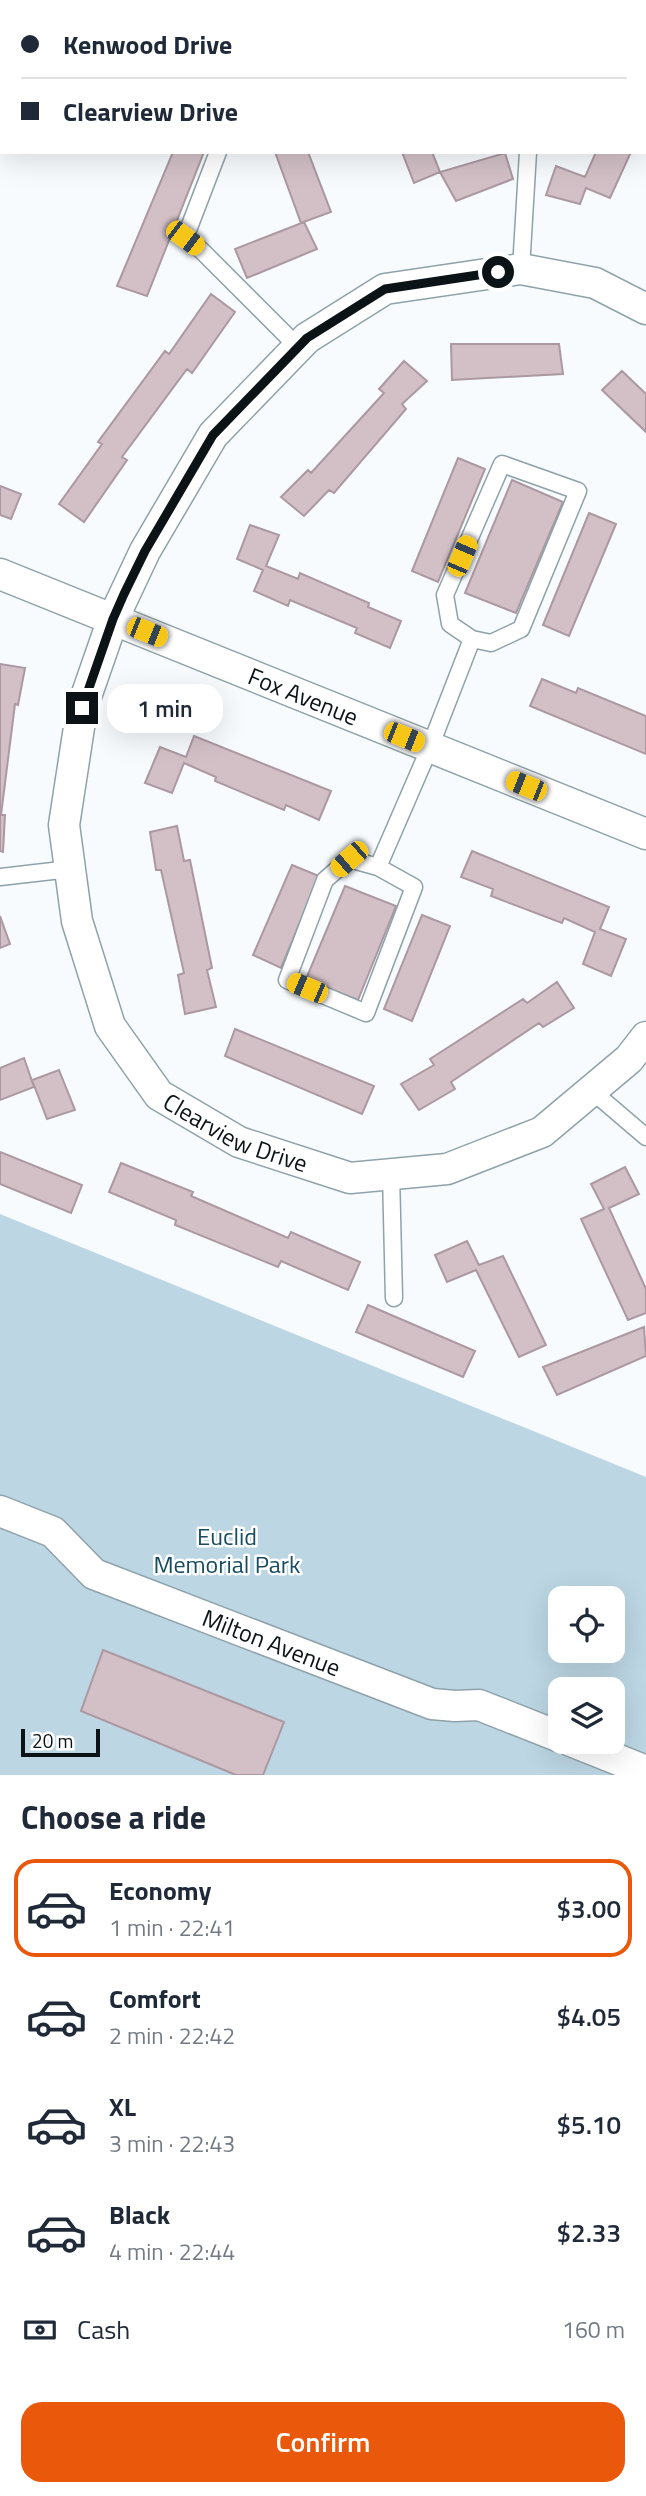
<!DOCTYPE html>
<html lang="en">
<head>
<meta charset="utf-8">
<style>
	:root { --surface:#fff; --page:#f6f6f7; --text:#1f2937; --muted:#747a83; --line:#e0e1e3; --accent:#ea580c }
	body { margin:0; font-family:"Titillium Web",sans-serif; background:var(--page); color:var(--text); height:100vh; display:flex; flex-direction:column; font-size:26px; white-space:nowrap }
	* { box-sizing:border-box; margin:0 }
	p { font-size:23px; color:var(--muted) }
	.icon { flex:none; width:38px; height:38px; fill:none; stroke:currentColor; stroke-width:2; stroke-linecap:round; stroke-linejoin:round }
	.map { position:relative; height:1775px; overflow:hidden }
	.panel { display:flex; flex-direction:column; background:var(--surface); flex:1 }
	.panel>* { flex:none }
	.banner { position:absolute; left:0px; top:0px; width:648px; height:154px; box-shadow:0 7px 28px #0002; display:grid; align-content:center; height:154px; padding:0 21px; background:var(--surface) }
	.buttons { position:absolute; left:548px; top:1586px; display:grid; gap:14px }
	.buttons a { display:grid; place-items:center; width:77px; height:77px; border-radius:14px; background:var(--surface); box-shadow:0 7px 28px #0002; font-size:35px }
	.scale { position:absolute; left:21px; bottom:18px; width:79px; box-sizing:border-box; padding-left:7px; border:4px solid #0c1316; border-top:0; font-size:19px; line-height:24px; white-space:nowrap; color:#0c1316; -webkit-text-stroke:5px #fff; paint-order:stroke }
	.end { position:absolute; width:32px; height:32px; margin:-16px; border:9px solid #0c1316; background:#fff; box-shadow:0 0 0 4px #fff }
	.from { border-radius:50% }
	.bubble { position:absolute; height:49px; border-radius:21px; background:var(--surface); box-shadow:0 7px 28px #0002; font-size:23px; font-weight:600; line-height:49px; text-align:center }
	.car { position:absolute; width:21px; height:42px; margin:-21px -10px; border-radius:9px; box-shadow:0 0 5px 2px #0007; background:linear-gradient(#f5c518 24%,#345 0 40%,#f5c518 0 76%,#345 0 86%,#f5c518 0) }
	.banner b { display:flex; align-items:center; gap:24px; height:66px; font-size:26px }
	.banner b+b { border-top:2px solid var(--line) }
	.banner i { width:18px; height:18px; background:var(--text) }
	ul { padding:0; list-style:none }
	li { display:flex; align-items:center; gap:21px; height:98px; margin:0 14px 10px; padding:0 7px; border:4px solid transparent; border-radius:21px }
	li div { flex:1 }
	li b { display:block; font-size:26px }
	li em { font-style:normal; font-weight:600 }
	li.on { border-color:var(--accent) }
	li>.icon { width:63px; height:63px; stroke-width:1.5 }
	h2 { padding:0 21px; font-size:32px; line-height:84px }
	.pay { display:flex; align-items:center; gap:18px; height:77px; padding:0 21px; font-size:26px }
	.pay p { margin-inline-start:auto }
	.button { display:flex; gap:14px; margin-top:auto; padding:14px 21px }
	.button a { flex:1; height:80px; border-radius:21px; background:var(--accent); color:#fff; font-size:28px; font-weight:600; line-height:80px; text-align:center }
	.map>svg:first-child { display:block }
	.green { fill:#bcd6e3; fill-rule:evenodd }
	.building { fill:#d3c0c7; stroke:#ab98a0; stroke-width:2 }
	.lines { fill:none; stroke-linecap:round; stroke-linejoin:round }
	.service-casing { stroke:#8fa2aa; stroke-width:19 }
	.minor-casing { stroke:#8fa2aa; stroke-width:33 }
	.service { stroke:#fff; stroke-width:16 }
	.minor { stroke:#fff; stroke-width:30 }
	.route { stroke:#0c1316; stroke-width:9 }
	.labels { text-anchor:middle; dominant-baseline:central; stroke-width:5; stroke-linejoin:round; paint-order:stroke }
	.street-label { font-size:24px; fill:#0c1316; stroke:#fff }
	.park-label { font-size:24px; fill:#174c60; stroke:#fff }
</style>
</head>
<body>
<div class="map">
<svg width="646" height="1775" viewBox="0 0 646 1775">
	<rect width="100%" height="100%" fill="#f7fbfd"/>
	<path class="green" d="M0,1214l646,263v298h-646zM560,1598h52v52h-52zM560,1689h52v52h-52z"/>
	<path class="building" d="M173,152h31l-57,144 -30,-10z
		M275,152h33l23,60 -30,11z
		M402,152h30l8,20 -26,11z
		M596,152h35l-21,46 -24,-10 -6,16 -34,-9 10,-29 29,11z
		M505,153l8,26 -57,22 -16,-29z
		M304,222l13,27 -70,29 -12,-29z
		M211,294l24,18 -43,61 -5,-4 -65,88 5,3 -43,62 -25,-18 43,-60 -4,-2 67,-91 4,3z
		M451,344h108l4,30 -111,6z
		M404,361l23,20 -25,23 4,5 -72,84 -5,-3 -25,26 -23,-19 27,-27 3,3 73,-80 -5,-4z
		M622,371l24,23v38l-44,-42z
		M458,458l27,11 -47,113 -26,-11z
		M512,480l51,22 -47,111 -51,-20z
		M0,486l21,8 -10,25 -11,-4z
		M589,513l27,11 -47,112 -26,-11z
		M250,525l29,10 -13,31 32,13 2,-6 69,30 -1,4 33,14 -11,27 -35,-15 2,-5 -67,-28 -2,6 -34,-15 9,-21 -26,-11z
		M0,664l25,4 -7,37 -3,-1 -14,111h4l-2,37 -3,-1z
		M542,679l34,14 2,-5 68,28v38l-116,-48z
		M194,736l137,55 -12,29 -33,-15 -2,5 -69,-29 1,-4 -32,-14 -12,30 -27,-10 15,-36 26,10z
		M177,826l7,35 6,-1 22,108 -5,2 9,37 -31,7 -7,-39 6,-2 -23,-103h-5l-6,-38z
		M472,851l137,56 -9,22 26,10 -15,37 -28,-12 12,-32 -31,-14 -2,5 -71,-27 2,-7 -32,-12z
		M292,865l27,11 -38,92 -28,-13z
		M345,886l51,20 -38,94 -52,-21z
		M422,915l28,11 -38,95 -28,-12z
		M0,916l10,28 -10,4z
		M557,982l17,26 -31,19 -4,-4 -88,59 4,7 -36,21 -18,-26 33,-19 -4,-6 93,-60 4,4z
		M235,1029l139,57 -12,28 -137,-58z
		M24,1058l10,29 -34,13v-32z
		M59,1070l16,40 -28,9 -15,-39z
		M0,1152l82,33 -11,28 -71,-29z
		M121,1163l72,29 -2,4 97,42 3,-6 69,30 -12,28 -67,-29 -3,6 -103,-42 1,-5 -67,-28z
		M625,1167l14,27 -30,14 37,81v24l-18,7 -47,-101 23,-10 -13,-25z
		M467,1241l12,24 24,-9 43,89 -27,12 -43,-87 -29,12 -12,-27z
		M368,1305l107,46 -12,26 -107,-45z
		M644,1327l2,29 -89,39 -14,-28z
		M103,1650l181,72 -21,53h-27l-155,-64z"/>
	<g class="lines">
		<g class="service-casing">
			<path id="service" d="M56,0l6,2
				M218,152l-33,86 16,12 97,97
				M521,269l7,-117
				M378,867l36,20 -48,126 -79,-33 38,-100 24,-21 29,8 52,-120 42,-108 19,4 30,-14 57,-138 -76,-27 -57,131 5,29 22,15
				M0,877l70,-8
				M591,1090l55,47
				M391,1174l3,124"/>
		</g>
		<g class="minor-casing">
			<g id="minor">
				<path id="s1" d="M646,309l-51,-26 -74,-14 -136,20 -78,49 -94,97 -68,116 -32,68 -31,89 -18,117 13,96 33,105 49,69 80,47 111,36 97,-9 95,-37 87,-73 17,-22"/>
				<path id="s2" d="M0,574l646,260"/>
				<path id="s3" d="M0,1511l53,21 41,42 338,130 23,2 24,-1 81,32"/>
				<path d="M571,1741l75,30"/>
			</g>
		</g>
		<use href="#service" class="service"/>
		<use href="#minor" class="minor"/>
	</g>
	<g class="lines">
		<path class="route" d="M82,708l31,-89 11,-25 21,-43 68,-116 94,-97 78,-49 113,-17"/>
	</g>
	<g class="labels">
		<g class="street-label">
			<text stroke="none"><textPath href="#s2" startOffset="327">Fox Avenue</textPath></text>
			<text stroke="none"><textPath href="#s1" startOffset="1297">Clearview Drive</textPath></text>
			<text stroke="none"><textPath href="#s3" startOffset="306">Milton Avenue</textPath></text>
		</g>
		<g class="park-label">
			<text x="227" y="1536">Euclid<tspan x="227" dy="28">Memorial Park</tspan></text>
		</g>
	</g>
</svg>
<div class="buttons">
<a><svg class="icon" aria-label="locate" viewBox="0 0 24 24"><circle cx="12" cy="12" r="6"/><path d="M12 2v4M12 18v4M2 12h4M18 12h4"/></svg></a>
<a><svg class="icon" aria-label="layers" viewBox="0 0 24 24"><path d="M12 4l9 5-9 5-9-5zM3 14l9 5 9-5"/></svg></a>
</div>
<div class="scale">20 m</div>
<i class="end from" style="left:498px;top:272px"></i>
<i class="end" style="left:82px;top:708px"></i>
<div class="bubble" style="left:107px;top:684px;width:116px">1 min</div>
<i class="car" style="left:185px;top:238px;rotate:127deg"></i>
<i class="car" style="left:462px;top:556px;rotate:23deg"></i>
<i class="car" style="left:147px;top:632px;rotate:112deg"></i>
<i class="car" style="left:404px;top:737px;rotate:112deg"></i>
<i class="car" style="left:526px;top:786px;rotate:292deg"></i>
<i class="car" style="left:349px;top:859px;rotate:229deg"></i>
<i class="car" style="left:307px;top:988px;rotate:293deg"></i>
<div class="banner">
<b><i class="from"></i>Kenwood Drive</b>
<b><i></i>Clearview Drive</b>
</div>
</div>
<section class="panel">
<h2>Choose a ride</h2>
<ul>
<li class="on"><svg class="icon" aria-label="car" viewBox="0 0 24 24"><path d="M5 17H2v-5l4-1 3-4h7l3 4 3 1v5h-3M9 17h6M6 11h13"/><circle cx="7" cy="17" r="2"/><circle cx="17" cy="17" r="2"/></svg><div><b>Economy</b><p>1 min · 22:41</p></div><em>$3.00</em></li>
<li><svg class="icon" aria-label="car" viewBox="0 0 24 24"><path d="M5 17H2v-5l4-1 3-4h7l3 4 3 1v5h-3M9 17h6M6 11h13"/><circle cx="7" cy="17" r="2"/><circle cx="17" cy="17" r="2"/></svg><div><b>Comfort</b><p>2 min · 22:42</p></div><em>$4.05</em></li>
<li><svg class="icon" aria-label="car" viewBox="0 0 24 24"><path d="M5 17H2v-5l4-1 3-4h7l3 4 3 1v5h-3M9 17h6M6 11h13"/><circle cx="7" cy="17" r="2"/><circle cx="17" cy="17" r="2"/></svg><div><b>XL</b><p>3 min · 22:43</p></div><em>$5.10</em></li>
<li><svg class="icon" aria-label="car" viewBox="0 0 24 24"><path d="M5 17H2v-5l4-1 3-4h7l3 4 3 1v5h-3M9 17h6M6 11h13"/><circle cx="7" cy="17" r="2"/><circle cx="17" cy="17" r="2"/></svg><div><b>Black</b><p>4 min · 22:44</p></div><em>$2.33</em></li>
</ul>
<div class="pay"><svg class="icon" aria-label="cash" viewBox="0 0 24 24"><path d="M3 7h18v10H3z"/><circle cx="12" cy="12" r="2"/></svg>Cash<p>160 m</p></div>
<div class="button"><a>Confirm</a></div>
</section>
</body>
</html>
